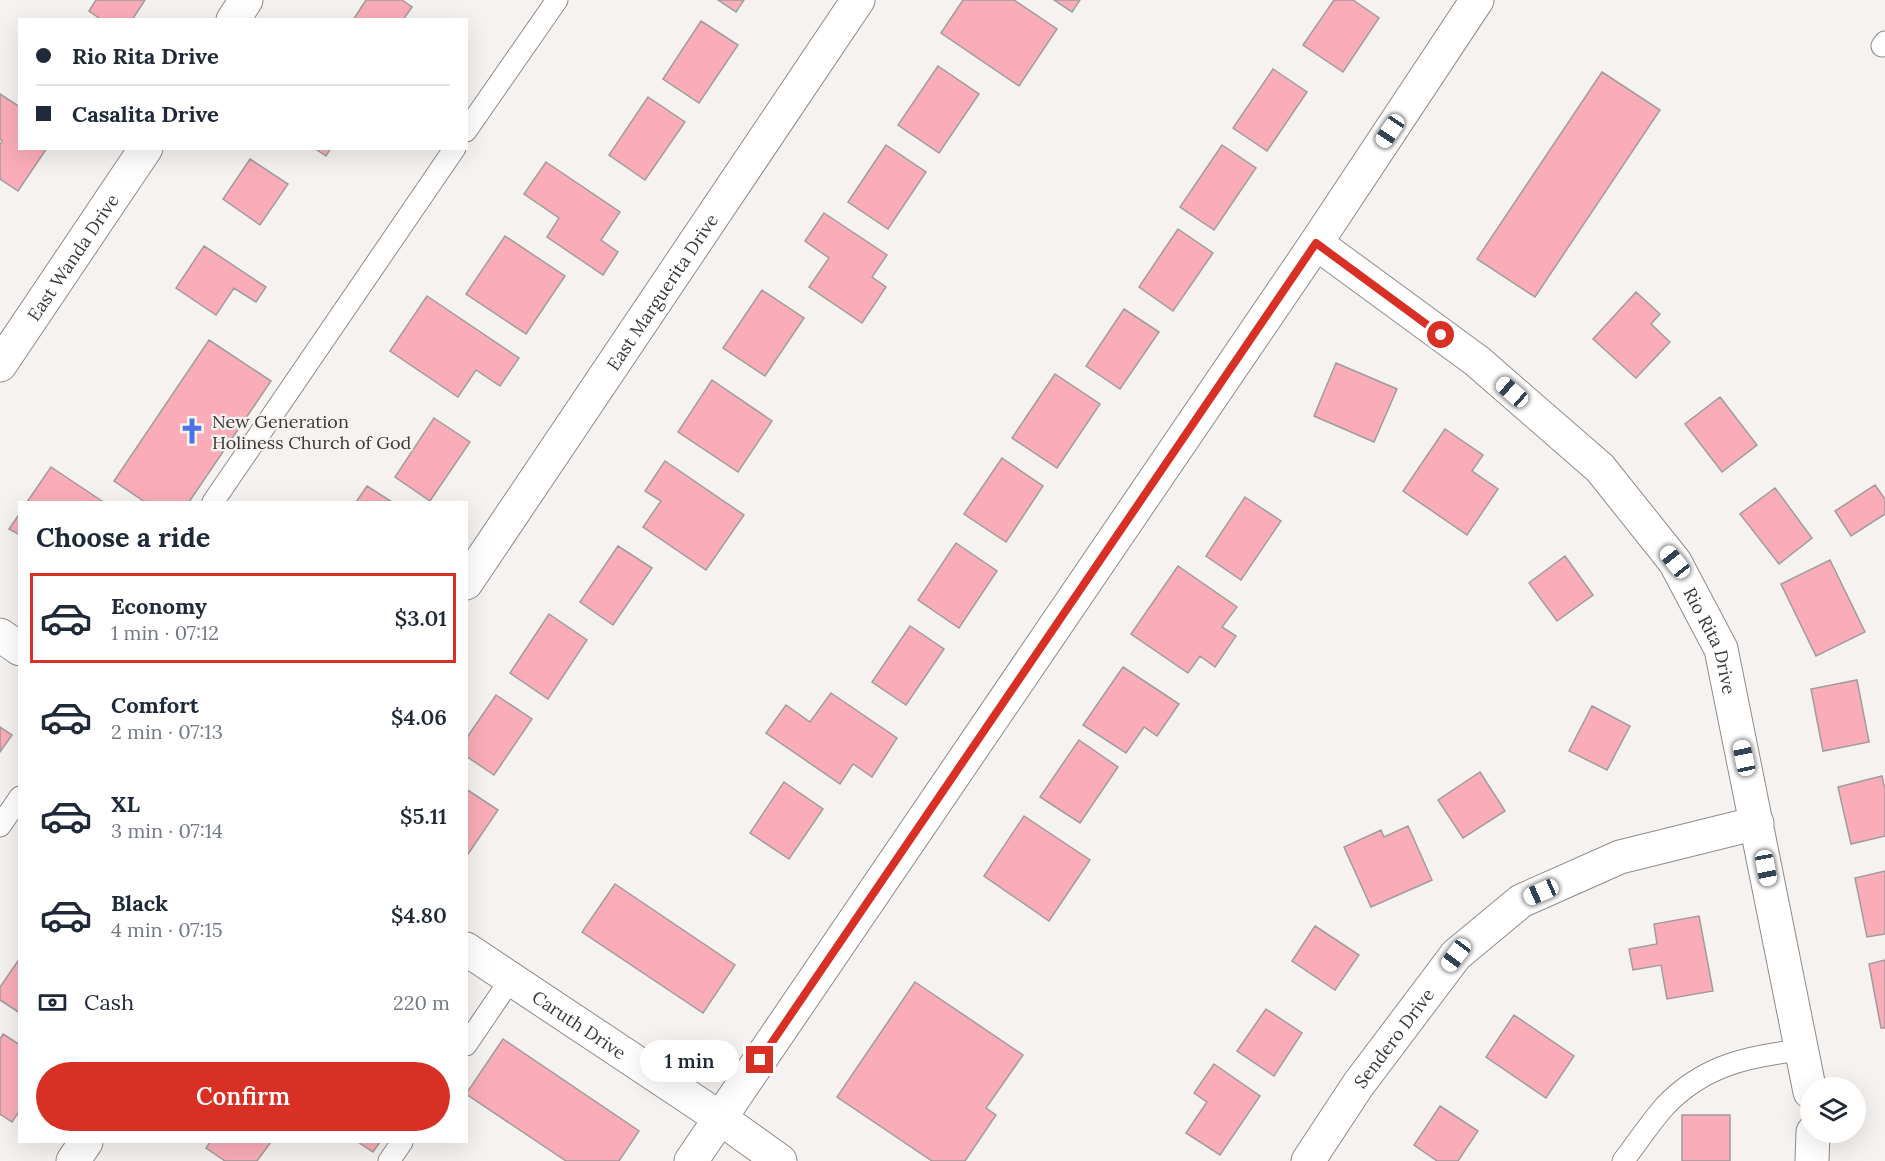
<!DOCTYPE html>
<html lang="en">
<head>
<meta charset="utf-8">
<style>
	:root { --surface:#fff; --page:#f6f6f7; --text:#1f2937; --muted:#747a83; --line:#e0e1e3; --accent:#d93025 }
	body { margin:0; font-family:Lora,serif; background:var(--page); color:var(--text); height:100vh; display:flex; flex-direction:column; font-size:22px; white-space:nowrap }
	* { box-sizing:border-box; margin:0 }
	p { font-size:20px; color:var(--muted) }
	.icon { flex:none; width:33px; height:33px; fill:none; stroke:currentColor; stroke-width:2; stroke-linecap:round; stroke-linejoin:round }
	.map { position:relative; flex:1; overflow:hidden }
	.drawer { position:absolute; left:18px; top:501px; width:450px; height:642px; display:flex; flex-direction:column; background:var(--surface); border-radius:0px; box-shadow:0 6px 24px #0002 }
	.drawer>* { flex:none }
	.guide { position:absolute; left:18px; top:18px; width:450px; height:132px; border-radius:0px; box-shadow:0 6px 24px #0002; display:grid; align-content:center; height:132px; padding:0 18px; background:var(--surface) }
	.fabs { position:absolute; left:1800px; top:1077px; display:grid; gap:12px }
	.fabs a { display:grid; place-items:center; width:66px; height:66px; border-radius:50%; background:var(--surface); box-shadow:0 6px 24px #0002; font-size:30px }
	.end { position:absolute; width:27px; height:27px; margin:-14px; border:8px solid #d93025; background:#fff; box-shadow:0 0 0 3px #fff }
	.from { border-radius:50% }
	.bubble { position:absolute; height:42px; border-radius:21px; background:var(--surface); box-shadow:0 6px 24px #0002; font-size:20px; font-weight:600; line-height:42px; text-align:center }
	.car { position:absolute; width:18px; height:36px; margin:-18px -9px; border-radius:8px; box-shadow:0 0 4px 2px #0007; background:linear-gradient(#fff 24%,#345 0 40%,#fff 0 76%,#345 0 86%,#fff 0) }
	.guide b { display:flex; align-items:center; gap:21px; height:57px; font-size:22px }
	.guide b+b { border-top:2px solid var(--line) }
	.guide i { width:15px; height:15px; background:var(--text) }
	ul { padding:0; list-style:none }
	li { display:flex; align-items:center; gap:18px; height:90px; margin:0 12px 9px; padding:0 6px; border:3px solid transparent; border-radius:0px }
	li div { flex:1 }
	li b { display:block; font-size:22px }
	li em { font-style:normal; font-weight:600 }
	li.current { border-color:var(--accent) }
	li>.icon { width:54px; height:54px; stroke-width:1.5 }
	h2 { padding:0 18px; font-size:27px; line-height:72px }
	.pay { display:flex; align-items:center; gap:15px; height:66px; padding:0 18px; font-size:22px }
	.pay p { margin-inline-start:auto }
	.cta { display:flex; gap:12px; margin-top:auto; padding:12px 18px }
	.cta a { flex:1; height:69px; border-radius:36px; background:var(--accent); color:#fff; font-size:24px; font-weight:600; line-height:69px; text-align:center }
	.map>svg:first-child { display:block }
	.building { fill:#faadb8; stroke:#a09c9c; stroke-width:1.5 }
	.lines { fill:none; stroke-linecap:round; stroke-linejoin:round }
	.service-casing { stroke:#8f8b8a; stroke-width:23 }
	.minor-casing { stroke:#8f8b8a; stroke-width:35 }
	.tertiary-casing { stroke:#8f8b8a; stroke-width:35 }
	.service { stroke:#fff; stroke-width:21 }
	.minor { stroke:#fff; stroke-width:33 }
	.tertiary { stroke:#fff; stroke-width:33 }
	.route { stroke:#d93025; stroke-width:8 }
	.labels { text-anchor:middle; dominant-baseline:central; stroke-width:4.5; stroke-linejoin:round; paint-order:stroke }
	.street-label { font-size:18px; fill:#3a3938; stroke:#f6f2f0 }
	.poi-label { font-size:18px; fill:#3a3938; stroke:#f6f2f0; text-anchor:start }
</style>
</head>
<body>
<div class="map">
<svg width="1885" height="1161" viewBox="0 0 1885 1161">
	<rect width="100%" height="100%" fill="#f6f2f0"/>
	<path class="building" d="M96,0h49l-13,20h-30l-13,-9z
		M366,0h36l10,7 -9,13h-50z
		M718,0h26l-8,12z
		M963,0h51l43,29 -38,57 -78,-53z
		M1054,0h26l-8,12z
		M1334,0h19l26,18 -36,54 -40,-27z
		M701,21l37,24 -39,58 -36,-24z
		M938,66l41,28 -40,59 -41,-28z
		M1273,69l34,23 -40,59 -34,-23z
		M1602,72l58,38 -125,187 -58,-38z
		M0,94l20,13v41h27l-29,43 -18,-12v-34l2,-4 -2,-2z
		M648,97l37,25 -40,58 -36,-25z
		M886,145l40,27 -38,57 -40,-27z
		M1222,145l34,23 -42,62 -34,-23z
		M314,148h17l-5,8z
		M250,159l38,25 -28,41 -37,-26z
		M546,162l74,50 -19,28 17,12 -15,23 -56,-38 12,-19 -35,-24z
		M824,213l63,42 -15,22 14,10 -24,36 -53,-36 20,-29 -24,-17z
		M1178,229l35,24 -40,58 -34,-24z
		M505,236l60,40 -39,58 -60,-40z
		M204,246l62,41 -10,15 -22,-14 -18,27 -40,-27z
		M762,290l42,28 -39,58 -42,-28z
		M1636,292l24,22 -9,10 19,18 -34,36 -43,-39z
		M427,296l92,62 -19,28 -24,-16 -18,27 -68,-46z
		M1124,309l35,23 -39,57 -34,-23z
		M209,340l62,41 -82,121h-44l-31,-21z
		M1336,363l61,26 -23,53 -60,-26z
		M1055,374l45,30 -43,64 -45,-30z
		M712,380l60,41 -34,51 -60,-40z
		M1720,397l37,48 -35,27 -37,-48z
		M434,418l36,24 -40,59 -35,-24z
		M1445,429l38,26 -11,16 26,18 -31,46 -64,-44z
		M1002,458l41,28 -37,56 -42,-28z
		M665,461l79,54 -38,55 -63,-43 18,-26 -16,-10z
		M51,467l51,34 -1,1h-74z
		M1875,485l10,14v15l-34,22 -16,-25z
		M367,486l25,16h-36z
		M1775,488l37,50 -33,26 -39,-50z
		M1245,497l36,24 -40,59 -35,-24z
		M20,513v22l-11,-6z
		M956,543l41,28 -38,57 -41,-28z
		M618,546l34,22 -39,57 -33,-23z
		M1565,556l28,39 -36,26 -28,-38z
		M1830,560l35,72 -49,24 -35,-72z
		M1178,566l59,41 -15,20 14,9 -21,31 -15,-11 -12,17 -57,-39z
		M549,614l38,26 -39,59 -38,-26z
		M910,626l34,23 -38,56 -34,-23z
		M1123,667l56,37 -22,32 -13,-9 -18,26 -43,-28z
		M1857,680l12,62 -46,9 -12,-62z
		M831,693l66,45 -25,39 -19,-13 -13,20 -74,-51 20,-28 24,17z
		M496,695l36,24 -38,56 -28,-19v-17z
		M1592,706l38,20 -23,44 -38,-19z
		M0,727l12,8 -12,17z
		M1079,740l39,27 -38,56 -40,-26z
		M1480,772l25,39 -42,27 -25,-38z
		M1882,776l3,13v47l-34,8 -13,-57z
		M784,782l39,27 -34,50 -39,-26z
		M466,789l32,21 -32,47z
		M1024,816l66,44 -41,61 -65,-45z
		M1408,826l24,54 -61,27 -27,-60 37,-17 3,7z
		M1885,871v63l-18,3 -12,-59z
		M615,884l120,81 -32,48 -121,-81z
		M1699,916l14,75 -46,8 -6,-34 -28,5 -4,-21 28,-5 -3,-20z
		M1315,926l44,29 -24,35 -43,-29z
		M20,958v55l-20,-13v-13z
		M1885,960v68h-4l-12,-64z
		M915,982l108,73 -37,53 10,7 -31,46h-33l-95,-64z
		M1266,1009l36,24 -28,43 -37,-25z
		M1514,1015l60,41 -28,42 -60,-41z
		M3,1034l17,11v65l-8,12 -12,-8v-75z
		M503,1039l136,92 -20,30h-53l-100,-67z
		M1214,1064l46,32 -40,59 -34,-22 21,-31 -13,-9z
		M1440,1106l38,25 -20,30h-21l-23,-16z
		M1682,1115h48v46h-48z
		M210,1142h61l-14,19h-32l-19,-13z
		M358,1142h22l-7,10z"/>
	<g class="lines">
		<g class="service-casing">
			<path id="service" d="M1882,46l3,-4
				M466,131l91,-131
				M213,502l242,-354
				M0,826l20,-29
				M466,1045l45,-66
				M389,1161l13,-19
				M1623,1161c14,-18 27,-38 42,-55 39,-41 84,-50 137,-56"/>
		</g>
		<g class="minor-casing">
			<g id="minor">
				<path d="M233,20l13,-20"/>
				<path id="s1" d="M1316,243l161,118 123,107 75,94 46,87 89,443"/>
				<path id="s2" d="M0,365l146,-217"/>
				<path d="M0,635l20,14"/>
				<path id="s3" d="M466,949l254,169 60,43"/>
				<path d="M691,1161l625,-918 161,-243"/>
				<path id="s4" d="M1308,1161l50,-76 98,-130 65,-54 99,-44 137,-34"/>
				<path d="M1812,1161l1,-29"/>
			</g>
		</g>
		<g class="tertiary-casing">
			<g id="tertiary">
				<path id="s5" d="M466,583l392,-583"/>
				<path d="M73,1161l13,-19"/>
			</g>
		</g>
		<use href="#service" class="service"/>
		<use href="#minor" class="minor"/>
		<use href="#tertiary" class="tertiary"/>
	</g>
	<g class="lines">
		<path class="route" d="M760,1060l556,-817 125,92"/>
	</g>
	<defs>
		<g id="church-bare" transform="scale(2.07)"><path d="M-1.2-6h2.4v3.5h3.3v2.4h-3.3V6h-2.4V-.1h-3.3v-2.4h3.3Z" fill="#4a73e6" stroke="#f6f2f0" stroke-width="2.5" paint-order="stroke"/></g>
	</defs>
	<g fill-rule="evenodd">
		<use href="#church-bare" x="192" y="431"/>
	</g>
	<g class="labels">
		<g class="street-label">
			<text stroke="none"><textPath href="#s2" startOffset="130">East Wanda Drive</textPath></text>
			<text stroke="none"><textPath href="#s5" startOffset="351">East Marguerita Drive</textPath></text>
			<text stroke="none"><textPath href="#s1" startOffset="570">Rio Rita Drive</textPath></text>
			<text stroke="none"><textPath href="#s3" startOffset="136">Caruth Drive</textPath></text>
			<text stroke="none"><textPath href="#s4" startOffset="150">Sendero Drive</textPath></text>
		</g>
		<g class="poi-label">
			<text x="212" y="421">New Generation<tspan x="212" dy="21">Holiness Church of God</tspan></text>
		</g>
	</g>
</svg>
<div class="fabs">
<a><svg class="icon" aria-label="layers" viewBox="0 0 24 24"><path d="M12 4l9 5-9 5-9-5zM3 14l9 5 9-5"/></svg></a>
</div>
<i class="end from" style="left:1441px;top:335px"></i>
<i class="end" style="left:760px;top:1060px"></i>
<div class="bubble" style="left:640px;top:1040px;width:99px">1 min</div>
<i class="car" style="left:1390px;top:131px;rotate:214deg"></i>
<i class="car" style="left:1512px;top:392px;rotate:311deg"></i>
<i class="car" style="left:1675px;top:562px;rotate:321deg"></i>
<i class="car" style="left:1744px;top:758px;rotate:348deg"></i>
<i class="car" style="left:1766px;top:868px;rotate:169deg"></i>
<i class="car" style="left:1541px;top:892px;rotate:246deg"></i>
<i class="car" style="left:1456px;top:955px;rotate:217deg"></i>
<div class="guide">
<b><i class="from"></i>Rio Rita Drive</b>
<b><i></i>Casalita Drive</b>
</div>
<section class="drawer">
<h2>Choose a ride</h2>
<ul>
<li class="current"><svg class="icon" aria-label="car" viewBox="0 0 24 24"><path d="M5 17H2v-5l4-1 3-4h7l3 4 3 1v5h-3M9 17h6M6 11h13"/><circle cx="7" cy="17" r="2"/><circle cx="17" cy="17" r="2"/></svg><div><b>Economy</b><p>1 min · 07:12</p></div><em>$3.01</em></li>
<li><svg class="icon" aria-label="car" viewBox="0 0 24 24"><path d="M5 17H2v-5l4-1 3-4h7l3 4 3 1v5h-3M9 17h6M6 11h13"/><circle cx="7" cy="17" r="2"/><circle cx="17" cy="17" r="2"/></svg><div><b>Comfort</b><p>2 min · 07:13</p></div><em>$4.06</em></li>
<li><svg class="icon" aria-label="car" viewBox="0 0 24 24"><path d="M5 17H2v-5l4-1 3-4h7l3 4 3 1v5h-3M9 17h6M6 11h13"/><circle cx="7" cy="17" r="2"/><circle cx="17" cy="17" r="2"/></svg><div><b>XL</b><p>3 min · 07:14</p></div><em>$5.11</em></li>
<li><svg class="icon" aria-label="car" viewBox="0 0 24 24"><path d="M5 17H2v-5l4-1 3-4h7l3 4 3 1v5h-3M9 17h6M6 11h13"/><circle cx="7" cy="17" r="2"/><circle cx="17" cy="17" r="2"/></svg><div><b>Black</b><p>4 min · 07:15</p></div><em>$4.80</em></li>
</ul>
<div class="pay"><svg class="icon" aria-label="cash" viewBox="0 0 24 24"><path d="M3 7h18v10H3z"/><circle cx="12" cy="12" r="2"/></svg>Cash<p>220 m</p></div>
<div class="cta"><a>Confirm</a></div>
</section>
</div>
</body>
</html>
